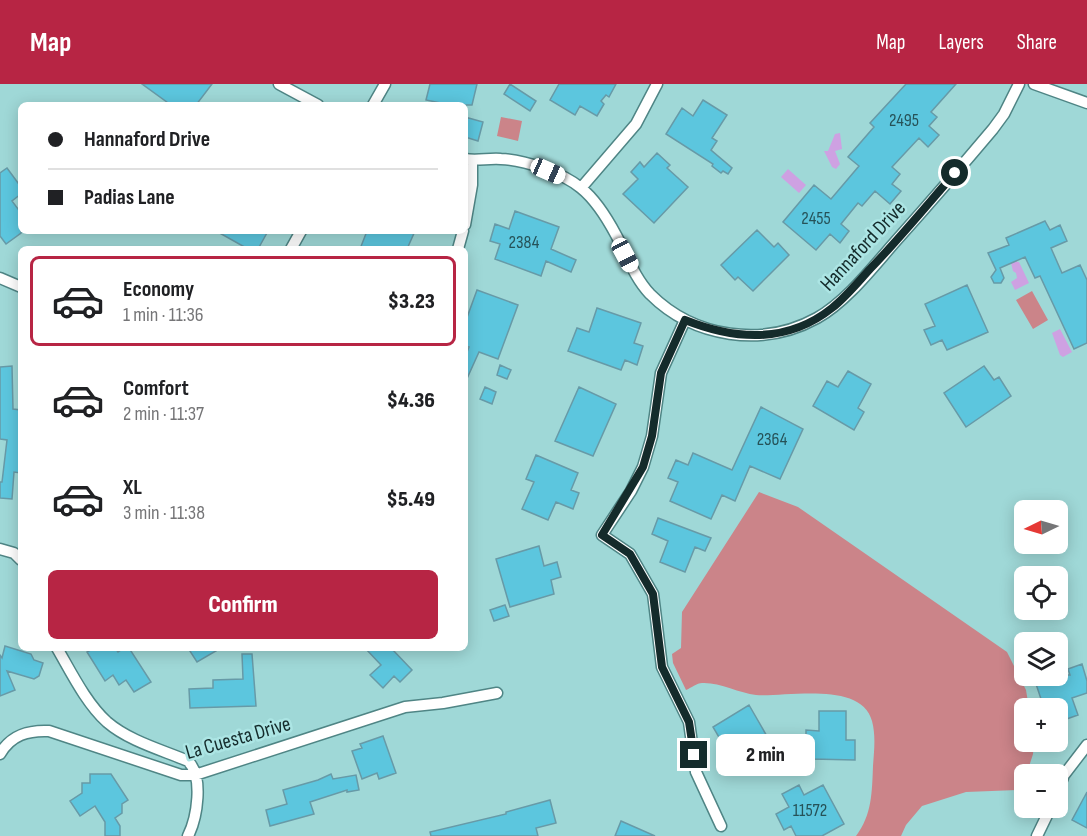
<!DOCTYPE html>
<html lang="en">
<head>
<meta charset="utf-8">
<style>
	:root { --surface:#fff; --page:#f6f6f6; --text:#202124; --muted:#757577; --line:#e0e0e0; --accent:#b72544 }
	body { margin:0; font-family:"Sofia Sans Condensed",sans-serif; background:var(--page); color:var(--text); height:100vh; display:flex; flex-direction:column; font-size:22px; white-space:nowrap }
	* { box-sizing:border-box; margin:0 }
	p { font-size:20px; color:var(--muted) }
	.icon { flex:none; width:33px; height:33px; fill:none; stroke:currentColor; stroke-width:2; stroke-linecap:round; stroke-linejoin:round }
	.map { position:relative; flex:1; overflow:hidden }
	.details { position:absolute; left:18px; top:162px; width:450px; height:405px; display:flex; flex-direction:column; background:var(--surface); border-radius:9px; box-shadow:0 3px 15px #0003 }
	.details>* { flex:none }
	.hud { position:absolute; left:18px; top:18px; width:450px; height:132px; border-radius:9px; box-shadow:0 3px 15px #0003; display:grid; align-content:center; height:132px; padding:0 30px; background:var(--surface) }
	.needle { width:39px; rotate:265deg }
	.fabs { position:absolute; left:1014px; top:416px; display:grid; gap:12px }
	.fabs a { display:grid; place-items:center; width:54px; height:54px; border-radius:9px; background:var(--surface); box-shadow:0 3px 15px #0003; font-size:30px }
	.end { position:absolute; width:27px; height:27px; margin:-14px; border:8px solid #142b2b; background:#fff; box-shadow:0 0 0 3px #fff }
	.from { border-radius:50% }
	.bubble { position:absolute; height:42px; border-radius:9px; background:var(--surface); box-shadow:0 3px 15px #0003; font-size:20px; font-weight:800; line-height:42px; text-align:center }
	.car { position:absolute; width:18px; height:36px; margin:-18px -9px; border-radius:8px; box-shadow:0 0 4px 2px #0007; background:linear-gradient(#fff 24%,#345 0 40%,#fff 0 76%,#345 0 86%,#fff 0) }
	.hud b { display:flex; align-items:center; gap:21px; height:57px; font-size:22px }
	.hud b+b { border-top:2px solid var(--line) }
	.hud i { width:15px; height:15px; background:var(--text) }
	ul { padding:10px 0 0; list-style:none }
	li { display:flex; align-items:center; gap:18px; height:90px; margin:0 12px 9px; padding:0 18px; border:3px solid transparent; border-radius:9px }
	li div { flex:1 }
	li b { display:block; font-size:22px }
	li em { font-style:normal; font-weight:800 }
	li.current { border-color:var(--accent) }
	li>.icon { width:54px; height:54px; stroke-width:1.5 }
	.cta { display:flex; gap:12px; margin-top:auto; padding:12px 30px }
	.cta a { flex:1; height:69px; border-radius:9px; background:var(--accent); color:#fff; font-size:24px; font-weight:800; line-height:69px; text-align:center }
	header { display:flex; align-items:center; gap:36px; box-sizing:border-box; height:84px; padding:0 30px; background:var(--accent); color:#fff }
	header strong { font-size:28px }
	nav { display:flex; gap:33px; margin-inline-start:auto; font-size:21px }
	.map>svg:first-child { display:block }
	.green { fill:#cb8489 }
	.water { fill:#cea1e2 }
	.building { fill:#5cc6de; stroke:#679aa7; stroke-width:1.5 }
	.lines { fill:none; stroke-linecap:round; stroke-linejoin:round }
	.minor-casing { stroke:#4f8585; stroke-width:13 }
	.minor { stroke:#fff; stroke-width:10 }
	.route { stroke:#142b2b; stroke-width:8 }
	.labels { text-anchor:middle; dominant-baseline:central; stroke-width:5; stroke-linejoin:round; paint-order:stroke }
	.number-label { font-size:18px; fill:#265258 }
	.street-label { font-size:21px; fill:#142b2b; stroke:#ace5e4 }
</style>
</head>
<body>
<header>
<strong>Map</strong>
<nav><a>Map</a><a>Layers</a><a>Share</a></nav>
</header>
<div class="map">
<svg width="1087" height="752" viewBox="0 0 1087 752">
	<rect width="100%" height="100%" fill="#9fd8d7"/>
	<path class="green" d="M501,33l21,4 -4,20 -21,-5z
		M1032,207l16,29 -15,9 -17,-29z
		M759,408l39,15 209,145 19,38 3,18h-5v33h10l-1,13 -6,19 -3,1v4l-7,12 -51,2 -44,14 -16,19 -5,11h-45c16,-21 16,-44 17,-70 1,-15 3,-30 -1,-45 -10,-40 -85,-24 -116,-26 -17,-2 -37,-13 -54,-12 -5,0 -11,5 -16,7l-13,-27 -1,-9 9,-6 1,-36z"/>
	<path class="water" d="M840,49l2,16 -7,2 5,13 -4,5 -4,-2 -8,-16h4l7,-17z
		M788,85l18,16 -7,8 -18,-16z
		M1014,177l5,1 10,21 -14,7 -4,-8 6,-4 -1,-5 -3,-2 -2,-8z
		M1060,245l12,23 -9,5 -3,-2 -8,-22z"/>
	<path class="building" d="M142,0h70l-16,21h-25z
		M430,0h47l-5,21h-22l-24,-5z
		M510,0l26,17 -6,10 -26,-17z
		M559,0h57l-7,13 -3,-2 -5,6 3,3 -7,12 -17,-10 -5,9 -25,-15z
		M906,0h50l-25,28 6,5 -8,9 10,9 -11,12 -9,-9 -27,29 8,7 -8,10 9,7 -11,13 -15,-13 -13,15 -4,-3 -17,21 8,7 -9,12 -10,-9 -14,16 -33,-28 31,-37 17,14 28,-33 -11,-9 26,-30 -4,-4z
		M703,16l24,15 -15,23 5,3 -6,9 21,18 -4,6 -5,-3 -2,2 -9,-7 1,-2 -47,-30 16,-26 11,8z
		M465,33l18,5 -5,19 -13,-4z
		M657,69l13,12 -3,3 21,19 -34,36 -31,-29 15,-15 -7,-7 9,-10 4,5z
		M7,84l14,19v7l-9,7 9,12v20l-15,11 -6,-8v-63z
		M515,127l44,16 -8,22 25,11 -5,12 -25,-11 -5,15 -46,-17 5,-15 -10,-3 5,-17 14,5z
		M1045,137l5,9 10,-5 7,16 -16,7 11,25 18,-8 7,15v63l-13,6 -34,-73 -5,2 -10,-21 -25,11 4,10 -3,5h-7l-3,-6 5,-7 -8,-17 21,-8 -3,-7z
		M757,146l17,17 4,-4 11,12 -36,36 -15,-14 -3,3 -14,-15z
		M216,147h52l-10,18h-10z
		M367,147h48l-8,18h-47z
		M967,201l21,47 -41,18 -5,-10 -11,5 -7,-15 11,-4 -10,-22z
		M477,206l41,15 -20,54 -19,-7 -14,31v-26l4,-10 -4,-1v-23z
		M597,224l44,15 -7,20 9,3 -6,19 -12,-5 -4,10 -53,-19 9,-23 12,4z
		M500,281l11,5 -4,9 -10,-4z
		M12,282l1,43 8,1v63l-7,-1 -2,27 -12,-1v-16h2l5,-42 -7,-1v-72z
		M984,282l10,14 5,-3 12,19 -45,31 -22,-34z
		M848,287l23,13 -13,24 6,4 -10,18 -41,-24 14,-25 11,6z
		M485,303l11,5 -4,12 -12,-5z
		M579,303l37,17 -23,52 -38,-15z
		M761,323l42,22 -23,50 -30,-13 -15,35 -13,-6 -11,24 -41,-18 8,-19 -10,-4 8,-18 12,5 5,-12 39,17z
		M536,371l42,18 -7,17 8,3 -6,16 -17,-7 -8,18 -26,-11 12,-27 -8,-3z
		M658,434l53,20 -6,13 -10,-4 -10,25 -25,-10 8,-21 -16,-7z
		M539,462l5,20 13,-4 4,15 -10,3 3,14 -44,13 -14,-48z
		M505,521l4,11 -15,5 -4,-11z
		M5,562l26,8 3,6 9,3 -4,13 -5,3 -27,-8 8,19 -15,6v-41l2,3z
		M94,564h21l3,4 6,-4h5l22,34 -17,10 -8,-12 -7,5 -6,-10 -8,6 -18,-29z
		M188,564h33l-24,14z
		M365,564h26l21,22 -12,12 -6,-6 -11,12 -13,-13 11,-10z
		M242,570h10l4,52 -66,2 -1,-19 24,-1v-8l30,-1z
		M1082,580l5,17v12l-15,5 6,17 -17,6 -3,-13h-14l-11,-33h37l-2,-6z
		M749,621l27,47 -35,23 -28,-48z
		M819,627h27v29h9v20l-43,-1v-11h-6v-18l13,1z
		M383,652l13,37 -17,6 -2,-6 -15,6 -10,-28 10,-3 -2,-4z
		M90,690h21l17,26 -6,4v9l-7,5 5,8v10h-15v-14l-10,-16 -15,10 -10,-15 12,-8v-10h8z
		M331,690l2,5 23,-4 3,15 -12,2v-2l-37,12 4,12 -44,12 -4,-16 21,-6 -4,-14 35,-10z
		M799,701l5,10 19,-10 21,39 -22,12h-26l-5,-10 -7,4 -8,-16 13,-7 -7,-13z
		M1087,708v36l-15,-8z
		M550,716l6,23 -20,5 2,8h-107l-1,-4 76,-18v-2z
		M621,737l34,15h-40z"/>
	<g class="lines">
		<g class="minor-casing">
			<path id="minor" d="M279,0l39,21
				M1034,0l53,19
				M373,21l12,-21
				M465,75c12,2 24,-1 36,0 24,1 62,14 80,29 15,12 27,32 35,47 11,20 18,42 34,59 44,44 113,54 167,24 29,-16 56,-51 78,-76 33,-37 66,-75 98,-113l11,-15 15,-30
				M581,104l55,-64 21,-40
				M465,141l7,-40v-25
				M291,165l10,-18
				M458,165l5,-18
				M0,194l21,9
				M685,236l-24,53 -9,63 -9,31 -12,24 -29,44 28,19 23,40 9,73 27,55 7,50 25,54
				M0,465l14,4 7,7
				M57,564c14,24 29,55 50,74 22,19 55,28 81,39 16,16 9,57 0,75
				M0,670c11,-19 28,-24 49,-23l132,44h14l210,-68 38,-4 54,-10
				M1058,706l6,-15 23,-30
				M1037,752l14,-29"/>
		</g>
		<use href="#minor" class="minor"/>
	</g>
	<g class="lines">
		<path class="route" d="M694,671l-5,-33 -27,-55 -9,-73 -23,-40 -28,-19 41,-68 9,-31 9,-63 24,-53c50,20 102,24 147,-12 14,-11 26,-26 38,-39 30,-31 57,-64 85,-96"/>
	</g>
	<g class="labels">
		<g class="number-label">
			<text x="904" y="36">2495</text>
			<text x="816" y="134">2455</text>
			<text x="524" y="158">2384</text>
			<text x="772" y="355">2364</text>
			<text x="810" y="726">11572</text>
		</g>
		<g class="street-label">
			<text transform="translate(863 162) rotate(-47)">Hannaford Drive</text>
			<text transform="translate(238 654) rotate(-16)">La Cuesta Drive</text>
		</g>
	</g>
</svg>
<div class="fabs">
<a><svg class="needle" viewBox="-14 -14 28 28"><path d="M0-13l5 13h-10z" fill="#e53935"/><path d="M0 13l5-13h-10z" fill="#757577"/></svg></a>
<a><svg class="icon" aria-label="locate" viewBox="0 0 24 24"><circle cx="12" cy="12" r="6"/><path d="M12 2v4M12 18v4M2 12h4M18 12h4"/></svg></a>
<a><svg class="icon" aria-label="layers" viewBox="0 0 24 24"><path d="M12 4l9 5-9 5-9-5zM3 14l9 5 9-5"/></svg></a>
<a>+</a>
<a>−</a>
</div>
<i class="end from" style="left:955px;top:89px"></i>
<i class="end" style="left:694px;top:671px"></i>
<div class="bubble" style="left:716px;top:650px;width:99px">2 min</div>
<i class="car" style="left:548px;top:87px;rotate:114deg"></i>
<i class="car" style="left:625px;top:171px;rotate:152deg"></i>
<div class="hud">
<b><i class="from"></i>Hannaford Drive</b>
<b><i></i>Padias Lane</b>
</div>
<section class="details">
<ul>
<li class="current"><svg class="icon" aria-label="car" viewBox="0 0 24 24"><path d="M5 17H2v-5l4-1 3-4h7l3 4 3 1v5h-3M9 17h6M6 11h13"/><circle cx="7" cy="17" r="2"/><circle cx="17" cy="17" r="2"/></svg><div><b>Economy</b><p>1 min · 11:36</p></div><em>$3.23</em></li>
<li><svg class="icon" aria-label="car" viewBox="0 0 24 24"><path d="M5 17H2v-5l4-1 3-4h7l3 4 3 1v5h-3M9 17h6M6 11h13"/><circle cx="7" cy="17" r="2"/><circle cx="17" cy="17" r="2"/></svg><div><b>Comfort</b><p>2 min · 11:37</p></div><em>$4.36</em></li>
<li><svg class="icon" aria-label="car" viewBox="0 0 24 24"><path d="M5 17H2v-5l4-1 3-4h7l3 4 3 1v5h-3M9 17h6M6 11h13"/><circle cx="7" cy="17" r="2"/><circle cx="17" cy="17" r="2"/></svg><div><b>XL</b><p>3 min · 11:38</p></div><em>$5.49</em></li>
</ul>
<div class="cta"><a>Confirm</a></div>
</section>
</div>
</body>
</html>
